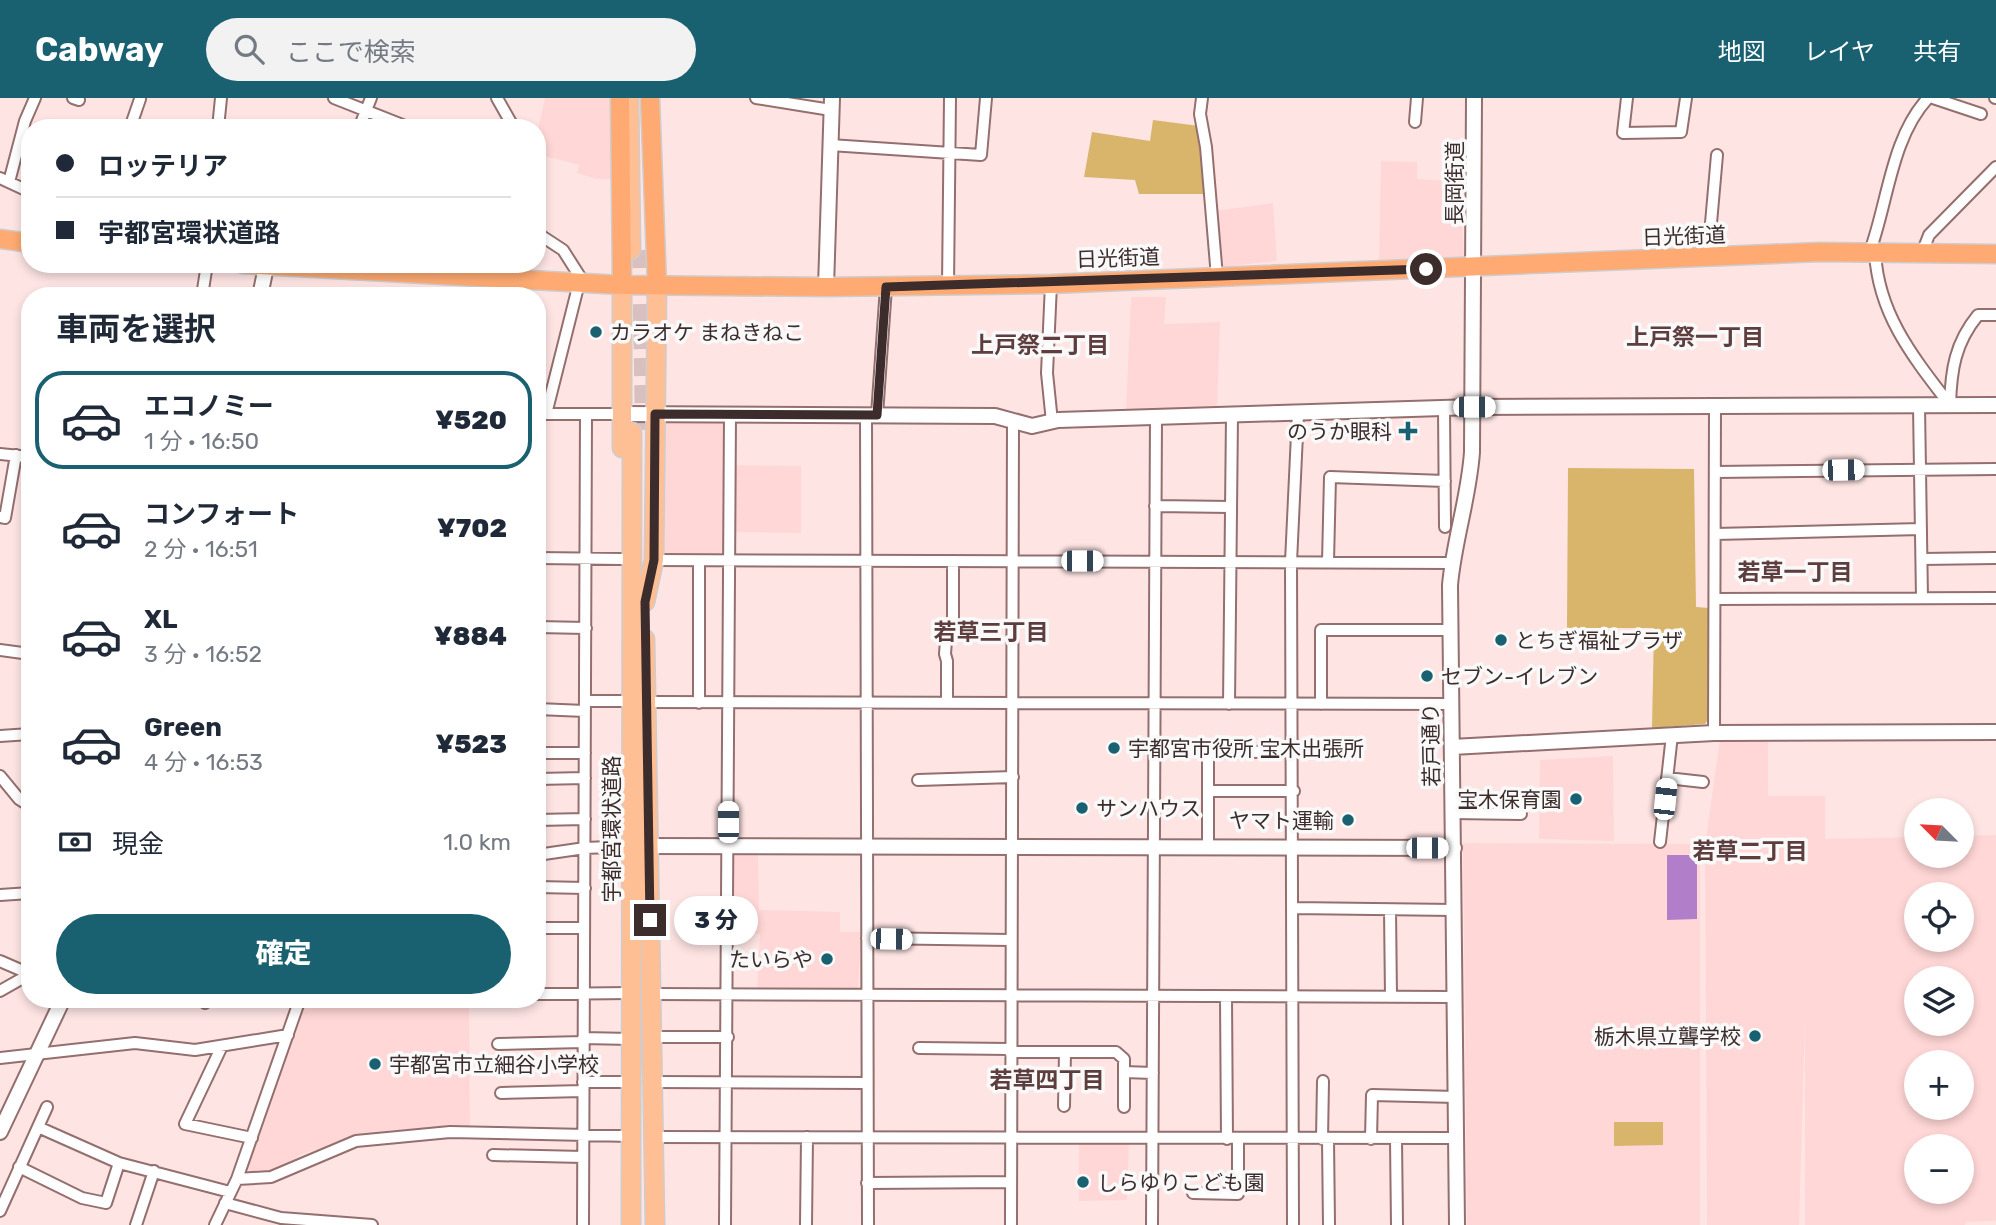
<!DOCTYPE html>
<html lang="ja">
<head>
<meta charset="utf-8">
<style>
	:root { --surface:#fff; --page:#f2f2f3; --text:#1f2937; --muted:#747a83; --line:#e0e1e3; --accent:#196070 }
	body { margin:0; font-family:Rubik,"Noto Sans JP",sans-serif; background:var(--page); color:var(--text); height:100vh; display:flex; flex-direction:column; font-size:26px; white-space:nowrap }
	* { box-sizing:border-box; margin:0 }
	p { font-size:23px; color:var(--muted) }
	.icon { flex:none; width:38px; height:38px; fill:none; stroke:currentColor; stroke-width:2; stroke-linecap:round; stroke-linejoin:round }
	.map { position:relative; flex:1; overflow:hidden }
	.sheet { position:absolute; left:21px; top:189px; width:525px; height:721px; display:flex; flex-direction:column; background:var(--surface); border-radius:28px; box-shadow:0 4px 10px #0003 }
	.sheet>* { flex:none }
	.banner { position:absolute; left:21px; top:21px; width:525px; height:154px; border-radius:28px; box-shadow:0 4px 10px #0003; display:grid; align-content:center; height:154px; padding:0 35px; background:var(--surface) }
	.needle { width:46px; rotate:294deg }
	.tools { position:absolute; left:1904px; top:700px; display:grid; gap:14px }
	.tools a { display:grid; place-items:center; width:70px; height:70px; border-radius:50%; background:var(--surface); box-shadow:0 4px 10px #0003; font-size:35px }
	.end { position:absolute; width:32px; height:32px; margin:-16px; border:9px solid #3c2c2c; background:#fff; box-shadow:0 0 0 4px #fff }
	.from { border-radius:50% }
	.bubble { position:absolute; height:49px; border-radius:24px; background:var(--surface); box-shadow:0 4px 10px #0003; font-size:23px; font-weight:800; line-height:49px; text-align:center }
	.car { position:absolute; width:21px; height:42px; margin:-21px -10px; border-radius:9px; box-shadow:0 0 5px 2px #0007; background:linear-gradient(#fff 24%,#345 0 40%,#fff 0 76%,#345 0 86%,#fff 0) }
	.banner b { display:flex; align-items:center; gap:24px; height:66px; font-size:26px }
	.banner b+b { border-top:2px solid var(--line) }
	.banner i { width:18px; height:18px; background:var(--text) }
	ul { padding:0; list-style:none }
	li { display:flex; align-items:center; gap:21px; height:98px; margin:0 14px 10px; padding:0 21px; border:4px solid transparent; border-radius:28px }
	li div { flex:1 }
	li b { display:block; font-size:26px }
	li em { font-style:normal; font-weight:800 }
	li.selected { border-color:var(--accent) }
	li>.icon { width:63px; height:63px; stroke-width:1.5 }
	h2 { padding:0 35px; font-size:32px; line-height:84px }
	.pay { display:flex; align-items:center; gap:18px; height:77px; padding:0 35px; font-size:26px }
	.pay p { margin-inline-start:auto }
	.primary-button { display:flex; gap:14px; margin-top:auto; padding:14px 35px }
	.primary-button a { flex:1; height:80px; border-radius:42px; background:var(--accent); color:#fff; font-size:28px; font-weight:800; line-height:80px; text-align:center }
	header { display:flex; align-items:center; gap:42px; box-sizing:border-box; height:98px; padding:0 35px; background:var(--accent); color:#fff }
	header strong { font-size:33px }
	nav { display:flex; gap:38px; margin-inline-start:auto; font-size:24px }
	.search { width:490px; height:63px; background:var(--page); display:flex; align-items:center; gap:18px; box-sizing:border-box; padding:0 24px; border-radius:38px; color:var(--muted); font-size:26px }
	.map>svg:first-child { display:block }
	.built { fill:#ffd7d6; fill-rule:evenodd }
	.green { fill:#d8b56a }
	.water { fill:#b17ec9 }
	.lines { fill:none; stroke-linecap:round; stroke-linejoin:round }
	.primary-tunnel { stroke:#d7c0bf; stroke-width:18; stroke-dasharray:18 9; stroke-linecap:butt }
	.minor-casing { stroke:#936f6e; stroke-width:14 }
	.tertiary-casing { stroke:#936f6e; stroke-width:18 }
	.primary-casing { stroke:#d0cccc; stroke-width:21 }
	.trunk-casing { stroke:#d0cccc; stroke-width:21 }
	.minor { stroke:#fff; stroke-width:10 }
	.tertiary { stroke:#fff; stroke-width:14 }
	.primary { stroke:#febf95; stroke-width:18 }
	.trunk { stroke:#feaa72; stroke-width:18 }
	.route { stroke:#3c2c2c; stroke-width:9 }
	.poi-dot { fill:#196070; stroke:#f9f9f9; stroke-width:2.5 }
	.labels { text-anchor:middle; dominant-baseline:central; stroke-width:7; stroke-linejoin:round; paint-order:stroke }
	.street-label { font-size:21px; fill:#3c2c2c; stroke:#f9f9f9 }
	.poi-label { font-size:21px; fill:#3c2c2c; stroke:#f9f9f9; text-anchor:start }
	.neighbourhood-label { font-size:23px; font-weight:bold; fill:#5d3d3d; stroke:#f9f9f9 }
</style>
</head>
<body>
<header>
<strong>Cabway</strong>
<div class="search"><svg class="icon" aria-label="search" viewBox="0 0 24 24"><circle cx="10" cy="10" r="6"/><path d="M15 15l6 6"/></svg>ここで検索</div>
<nav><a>地図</a><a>レイヤ</a><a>共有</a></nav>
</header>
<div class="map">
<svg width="1996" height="1127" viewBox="0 0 1996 1127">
	<rect width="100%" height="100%" fill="#fee5e4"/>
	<path class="built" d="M545,0h67l1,81h-17l-19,-6 2,-8 -42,-11v-20z
		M1381,63l36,1v17l47,3 -3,18 3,57 -85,5z
		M1273,105l4,58 -58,6 -4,-56z
		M1131,199h35l-2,27 56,-2 -3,89 -91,1z
		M660,321h67l-1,46 75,1v67l-74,-1 -1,24 -67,-1z
		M1768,639v59h57v43l91,-2v19h46v-20l34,-1v386l-30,1 -1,3h-160v-206l-6,206h-92l-2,-379 15,-107zM1916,796h46v46h-46zM1916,880h46v46h-46zM1916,964h46v46h-46zM1916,1048h46v46h-46z
		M1613,658l1,85 -75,-2 1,-79z
		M1463,745l237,1v381h-233z
		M733,753h25l1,59 81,2v20h21l-3,58 -101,-1 3,-55 -29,-1z
		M302,901h167l1,129 -79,2 -46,10 -42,14 -32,18 -21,2 -4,-10z
		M1079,1041h50l-2,61 -48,1z"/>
	<path class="green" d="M1153,22l46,6 6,68h-66l-4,-14 -51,-3 8,-45 58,9z
		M1568,370l126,1 2,138 13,1v110l-4,6 -53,4 2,-100h-87z
		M1614,1024h49v23l-49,1z"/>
	<path class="water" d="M1667,757h30v64l-30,1z"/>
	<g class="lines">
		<path class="primary-tunnel" d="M641,152l3,182"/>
		<g class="minor-casing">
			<path id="minor" d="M73,0l6,2
				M334,0l76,30
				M497,0l17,30
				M756,0l75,12
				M1202,0l-2,16 6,33 11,130
				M1627,0l-4,35 58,-1 5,-34
				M1933,0l48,16
				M1995,0h1
				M1415,24l2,-24
				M130,30l10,-29
				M218,30l3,-30
				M359,30l12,-30
				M830,47l151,10 5,-57
				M0,80l30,14
				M9,84l16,-61 10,-23
				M537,135l26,17 21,33
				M1870,153c18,-49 21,-113 58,-153
				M1875,154c3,62 38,105 75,153
				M1922,155l7,-18 67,-68
				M1708,159l9,-102
				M1051,186l-4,89 5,49
				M948,188l2,-188
				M202,198l5,-32
				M1950,307c1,-35 5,-62 28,-90h18
				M1919,308l3,192
				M1444,310l1,119
				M537,316h84
				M546,316l33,-131
				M866,317l2,810
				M877,317l9,-128
				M0,356l30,3
				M1715,374l281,-3
				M1155,408l76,1
				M0,419l5,1 11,-63
				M1715,436l206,-5
				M537,460l86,1
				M1922,461l74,-1
				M654,462l798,3
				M1328,464l2,-85 115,4
				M1715,501l281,-1
				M537,529l49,1
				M0,552l30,4
				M585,603h48
				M646,604l805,2
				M699,605v-142
				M947,605v-42l-2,-7 1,-14 7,-20v-59
				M1229,606l3,-289
				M1321,606v-74h129
				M537,611l48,2
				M1714,635l1,-326
				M0,638l30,-2
				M537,655h48
				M0,678l19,23 11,7
				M1667,680l36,4
				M537,681l48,-1
				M918,682l95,-3
				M1208,693h86
				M1453,715l68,1
				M537,722l48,-1
				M1660,744l12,-107
				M1208,750v-95l85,-2
				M537,757l48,-7 48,-2
				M537,789l48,1
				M0,797l30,-2
				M1293,810l161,2
				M1390,812l1,87
				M537,830h47
				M867,840l144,2
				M0,863l30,13
				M0,893l30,-17
				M537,896l94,-1
				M653,896l803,3
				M1226,899l1,142
				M205,905l1,-4
				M654,939h74
				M583,940l48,1
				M498,946l85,-2
				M222,948l-37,78 67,14
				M919,950l91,1
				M1010,954h106l8,7v48
				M0,960l135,-15 60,7 93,-15
				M1124,974l29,1
				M583,984h48
				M654,984l212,1
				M501,995l82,-2
				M1064,1008l1,-54
				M38,1029l81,36 111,29
				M655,1039l802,1
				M1322,1041l1,-58
				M1328,1041l1,86
				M1371,1041l1,-44 85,2
				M1396,1041l1,86
				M493,1057l90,2
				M19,1069l63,31 24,5 13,-40
				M237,1081l34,-2 85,-36 94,-9 181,4
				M867,1085l144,-1
				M1193,1095l45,1v-55
				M225,1105l56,15 91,7
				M0,1113l47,-104
				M136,1127l18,-54
				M215,1127l22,-46 63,-180
				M583,1127l3,-811
				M725,1127l5,-811
				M806,1127l1,-88
				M1011,1127l2,-804
				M1152,1127l4,-808
				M1293,1127l-2,-663 7,-149"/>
		</g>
		<g class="tertiary-casing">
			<path id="tertiary" d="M826,189l6,-189
				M260,198l6,-29
				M621,316l374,2 37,10 26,-6 416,-13 522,-2
				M1452,649l262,-14 282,-1
				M639,748l815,2
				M0,1034l63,-133
				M1457,1127l-7,-640c4,-45 19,-88 22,-133l2,-354"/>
		</g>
		<g class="primary-casing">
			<path id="primary" d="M629,0l2,152
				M622,187v163
				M645,504l9,-42 3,-275
				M645,541l10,586
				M631,1127l1,-793"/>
		</g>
		<g class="trunk-casing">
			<path id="trunk" d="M620,0l2,187
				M650,0l7,187
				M0,141l30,4
				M242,166l380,21 204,2 225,-3 768,-32 177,2"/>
		</g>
		<use href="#minor" class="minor"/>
		<use href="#tertiary" class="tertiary"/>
		<use href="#primary" class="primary"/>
		<use href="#trunk" class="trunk"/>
	</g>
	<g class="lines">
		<path class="route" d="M650,822l-5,-318 9,-42 1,-146 222,1 9,-128 540,-18"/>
	</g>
	<g class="poi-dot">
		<circle cx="596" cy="234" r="7"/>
		<path d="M1404.5 322.5h7v7h7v7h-7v7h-7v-7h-7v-7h7z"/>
		<circle cx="1501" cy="542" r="7"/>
		<circle cx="1427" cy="578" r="7"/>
		<circle cx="1114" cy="650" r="7"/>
		<circle cx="1576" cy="701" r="7"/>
		<circle cx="1082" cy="710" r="7"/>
		<circle cx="1348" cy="722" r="7"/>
		<circle cx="827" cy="861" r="7"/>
		<circle cx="1755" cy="938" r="7"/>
		<circle cx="375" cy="966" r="7"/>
		<circle cx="1083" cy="1084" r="7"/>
	</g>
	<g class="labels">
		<g class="street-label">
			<text transform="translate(1454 85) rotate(-90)">長岡街道</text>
			<text transform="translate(1684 138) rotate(-2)">日光街道</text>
			<text transform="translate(1118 160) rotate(-2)">日光街道</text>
			<text transform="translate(1431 647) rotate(-91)">若戸通り</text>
			<text transform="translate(611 731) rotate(-90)">宇都宮環状道路</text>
		</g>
		<g class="poi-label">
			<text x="610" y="234">カラオケ まねきねこ</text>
			<text x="1392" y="333" text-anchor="end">のうか眼科</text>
			<text x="1515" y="542">とちぎ福祉プラザ</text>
			<text x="1441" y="578">セブン-イレブン</text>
			<text x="1128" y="650">宇都宮市役所 宝木出張所</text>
			<text x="1562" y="701" text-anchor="end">宝木保育園</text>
			<text x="1096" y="710">サンハウス</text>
			<text x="1334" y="722" text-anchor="end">ヤマト運輸</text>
			<text x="813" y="861" text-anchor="end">たいらや</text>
			<text x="1741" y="938" text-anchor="end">栃木県立聾学校</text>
			<text x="389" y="966">宇都宮市立細谷小学校</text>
			<text x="1097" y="1084">しらゆりこども園</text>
		</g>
		<g class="neighbourhood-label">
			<text x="1695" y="239">上戸祭一丁目</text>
			<text x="1040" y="247">上戸祭二丁目</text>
			<text x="1795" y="474">若草一丁目</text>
			<text x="991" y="534">若草三丁目</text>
			<text x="1750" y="753">若草二丁目</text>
			<text x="1047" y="982">若草四丁目</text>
		</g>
	</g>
</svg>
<div class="tools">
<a><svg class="needle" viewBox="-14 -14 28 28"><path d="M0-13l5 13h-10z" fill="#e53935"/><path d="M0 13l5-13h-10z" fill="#747a83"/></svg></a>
<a><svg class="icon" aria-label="locate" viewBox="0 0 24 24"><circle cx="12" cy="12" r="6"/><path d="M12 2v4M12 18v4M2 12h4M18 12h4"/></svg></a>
<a><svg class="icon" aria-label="layers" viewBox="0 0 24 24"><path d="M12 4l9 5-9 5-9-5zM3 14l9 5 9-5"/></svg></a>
<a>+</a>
<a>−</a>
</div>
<i class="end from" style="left:1426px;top:171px"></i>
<i class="end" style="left:650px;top:822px"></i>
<div class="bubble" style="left:674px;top:798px;width:84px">3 分</div>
<i class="car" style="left:1474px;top:309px;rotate:90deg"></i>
<i class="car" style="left:1843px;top:372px;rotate:89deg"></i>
<i class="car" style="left:1082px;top:463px;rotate:90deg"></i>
<i class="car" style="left:1665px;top:701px;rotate:6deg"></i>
<i class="car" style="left:728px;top:724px;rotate:0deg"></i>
<i class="car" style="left:1427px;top:750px;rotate:90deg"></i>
<i class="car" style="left:891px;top:841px;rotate:91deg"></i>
<div class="banner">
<b><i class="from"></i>ロッテリア</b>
<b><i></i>宇都宮環状道路</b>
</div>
<section class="sheet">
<h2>車両を選択</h2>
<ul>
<li class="selected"><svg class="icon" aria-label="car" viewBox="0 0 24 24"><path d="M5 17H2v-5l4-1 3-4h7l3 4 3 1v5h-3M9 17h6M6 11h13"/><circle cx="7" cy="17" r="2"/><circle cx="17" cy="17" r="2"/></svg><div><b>エコノミー</b><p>1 分 · 16:50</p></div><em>¥520</em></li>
<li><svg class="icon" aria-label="car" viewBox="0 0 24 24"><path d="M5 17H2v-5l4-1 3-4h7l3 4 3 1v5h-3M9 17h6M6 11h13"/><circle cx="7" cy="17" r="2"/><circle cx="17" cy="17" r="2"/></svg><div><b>コンフォート</b><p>2 分 · 16:51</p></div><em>¥702</em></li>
<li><svg class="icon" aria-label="car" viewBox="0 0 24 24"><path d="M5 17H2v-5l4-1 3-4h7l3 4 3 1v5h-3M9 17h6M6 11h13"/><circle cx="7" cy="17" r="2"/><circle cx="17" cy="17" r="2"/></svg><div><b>XL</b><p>3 分 · 16:52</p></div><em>¥884</em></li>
<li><svg class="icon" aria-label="car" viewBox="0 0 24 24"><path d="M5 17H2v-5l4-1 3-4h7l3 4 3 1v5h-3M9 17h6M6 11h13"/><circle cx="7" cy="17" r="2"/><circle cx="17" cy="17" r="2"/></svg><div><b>Green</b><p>4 分 · 16:53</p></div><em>¥523</em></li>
</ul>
<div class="pay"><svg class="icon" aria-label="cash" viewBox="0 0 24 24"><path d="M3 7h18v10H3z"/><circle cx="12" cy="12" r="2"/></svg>現金<p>1.0 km</p></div>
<div class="primary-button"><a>確定</a></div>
</section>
</div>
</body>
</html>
